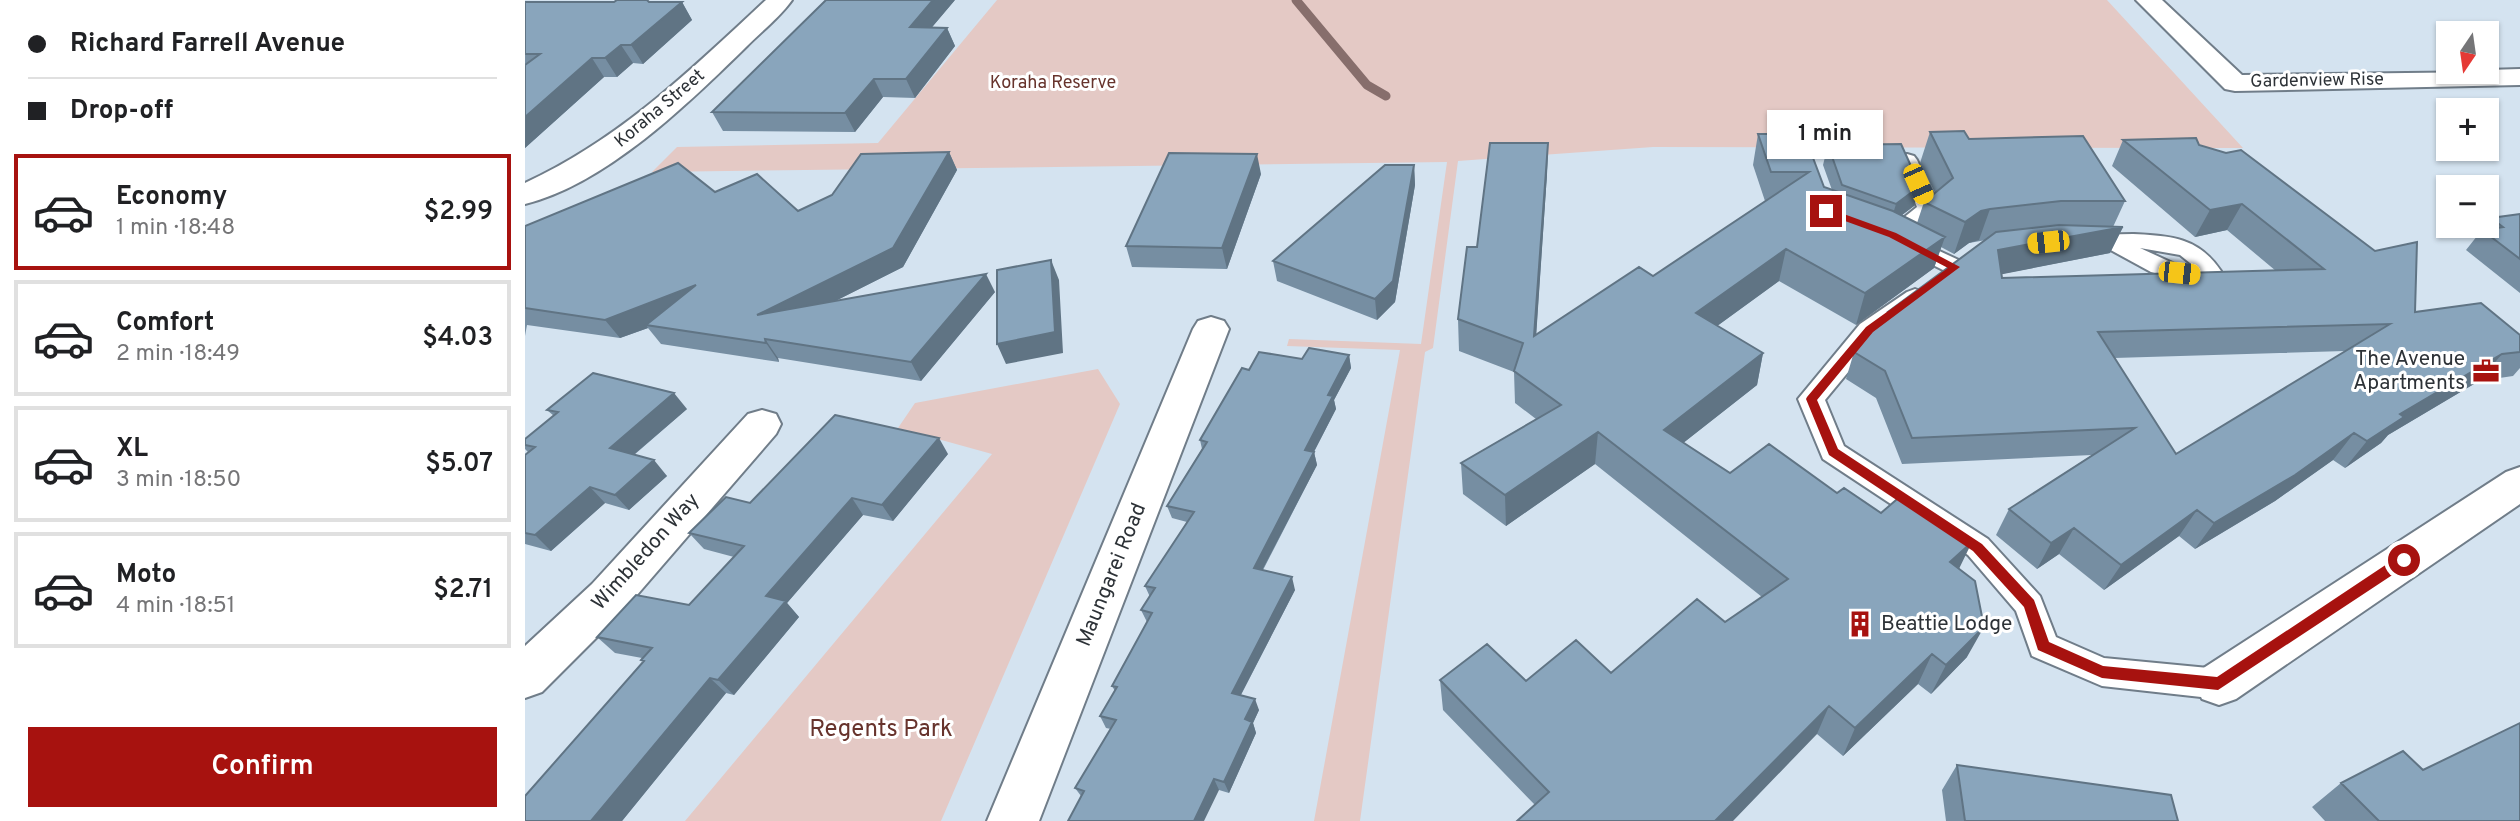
<!DOCTYPE html>
<html lang="en">
<head>
<meta charset="utf-8">
<style>
	:root { --surface:#fff; --page:#f6f6f6; --text:#202124; --muted:#757577; --line:#e0e0e0; --accent:#a7120f }
	body { margin:0; font-family:Overpass,sans-serif; background:var(--page); color:var(--text); height:100vh; display:flex; flex-direction:column; font-size:26px; white-space:nowrap }
	* { box-sizing:border-box; margin:0 }
	p { font-size:23px; color:var(--muted) }
	.icon { flex:none; width:38px; height:38px; fill:none; stroke:currentColor; stroke-width:2; stroke-linecap:round; stroke-linejoin:round }
	.map { position:relative; flex:1; overflow:hidden }
	.drawer { display:flex; flex-direction:column; background:var(--surface); width:525px }
	.drawer>* { flex:none }
	.banner { display:grid; align-content:center; height:154px; padding:0 28px; background:var(--surface) }
	.needle { width:46px; rotate:193deg }
	.fabs { position:absolute; left:1911px; top:21px; display:grid; gap:14px }
	.fabs a { display:grid; place-items:center; width:63px; height:63px; border-radius:0px; background:var(--surface); box-shadow:0 2px 5px #0004; font-size:35px }
	.end { position:absolute; width:32px; height:32px; margin:-16px; border:9px solid #a7120f; background:#fff; box-shadow:0 0 0 4px #fff }
	.from { border-radius:50% }
	.bubble { position:absolute; height:49px; border-radius:0px; background:var(--surface); box-shadow:0 2px 5px #0004; font-size:23px; font-weight:600; line-height:49px; text-align:center }
	.car { position:absolute; width:21px; height:42px; margin:-21px -10px; border-radius:9px; box-shadow:0 0 5px 2px #0007; background:linear-gradient(#f5c518 24%,#345 0 40%,#f5c518 0 76%,#345 0 86%,#f5c518 0) }
	.banner b { display:flex; align-items:center; gap:24px; height:66px; font-size:26px }
	.banner b+b { border-top:2px solid var(--line) }
	.banner i { width:18px; height:18px; background:var(--text) }
	ul { padding:0; list-style:none }
	li { display:flex; align-items:center; gap:21px; height:116px; margin:0 14px 10px; padding:0 14px; border:4px solid var(--line); border-radius:0px }
	li div { flex:1 }
	li b { display:block; font-size:26px }
	li em { font-style:normal; font-weight:600 }
	li.on { border-color:var(--accent) }
	li>.icon { width:63px; height:63px; stroke-width:1.5 }
	.primary-button { display:flex; gap:14px; margin-top:auto; padding:14px 28px }
	.primary-button a { flex:1; height:80px; border-radius:0px; background:var(--accent); color:#fff; font-size:28px; font-weight:600; line-height:80px; text-align:center }
	main { display:flex; flex:1; min-height:0 }
	.map>svg:first-child { display:block }
	.green { fill:#e4c9c5 }
	.lines { fill:none; stroke-linecap:round; stroke-linejoin:round }
	.stream { stroke:#876e6c; stroke-width:9 }
	.service-casing { stroke:#707d89; stroke-width:4 }
	.minor-casing { stroke:#707d89; stroke-width:4 }
	.tertiary-casing { stroke:#707d89; stroke-width:4 }
	.service { fill:#fff; fill-rule:evenodd }
	.minor { fill:#fff; fill-rule:evenodd }
	.tertiary { fill:#fff; fill-rule:evenodd }
	.wall { fill:#768ea2; fill-rule:evenodd }
	.shaded-wall { fill:#607484 }
	.building { fill:#89a5bc; stroke:#607484; stroke-width:2; fill-rule:evenodd }
	.route { fill:#a7120f }
	.labels { text-anchor:middle; dominant-baseline:central; stroke-width:6; stroke-linejoin:round; paint-order:stroke }
	.far-street-label { font-size:18px; fill:#2d3237; stroke:#fff }
	.far-park-label { font-size:18px; fill:#67332c; stroke:#fff }
	.poi-label { font-size:21px; fill:#2d3237; stroke:#fff; text-anchor:end }
	.street-label { font-size:21px; fill:#2d3237; stroke:#fff }
	.near-park-label { font-size:24px; fill:#67332c; stroke:#fff }
</style>
</head>
<body>
<main>
<section class="drawer">
<div class="banner">
<b><i class="from"></i>Richard Farrell Avenue</b>
<b><i></i>Drop-off</b>
</div>
<ul>
<li class="on"><svg class="icon" aria-label="car" viewBox="0 0 24 24"><path d="M5 17H2v-5l4-1 3-4h7l3 4 3 1v5h-3M9 17h6M6 11h13"/><circle cx="7" cy="17" r="2"/><circle cx="17" cy="17" r="2"/></svg><div><b>Economy</b><p>1 min · 18:48</p></div><em>$2.99</em></li>
<li><svg class="icon" aria-label="car" viewBox="0 0 24 24"><path d="M5 17H2v-5l4-1 3-4h7l3 4 3 1v5h-3M9 17h6M6 11h13"/><circle cx="7" cy="17" r="2"/><circle cx="17" cy="17" r="2"/></svg><div><b>Comfort</b><p>2 min · 18:49</p></div><em>$4.03</em></li>
<li><svg class="icon" aria-label="car" viewBox="0 0 24 24"><path d="M5 17H2v-5l4-1 3-4h7l3 4 3 1v5h-3M9 17h6M6 11h13"/><circle cx="7" cy="17" r="2"/><circle cx="17" cy="17" r="2"/></svg><div><b>XL</b><p>3 min · 18:50</p></div><em>$5.07</em></li>
<li><svg class="icon" aria-label="car" viewBox="0 0 24 24"><path d="M5 17H2v-5l4-1 3-4h7l3 4 3 1v5h-3M9 17h6M6 11h13"/><circle cx="7" cy="17" r="2"/><circle cx="17" cy="17" r="2"/></svg><div><b>Moto</b><p>4 min · 18:51</p></div><em>$2.71</em></li>
</ul>
<div class="primary-button"><a>Confirm</a></div>
</section>
<div class="map">
<svg width="1995" height="821" viewBox="0 0 1995 821">
	<rect width="100%" height="100%" fill="#d4e3f0"/>
	<path class="green" d="M472,0h1110l136,148 -590,-1 -195,14 -25,187 -8,4 -65,469h-46l86,-471 -113,-4 2,-7 132,5 26,-182 -795,10 25,-25 201,-4z
		M573,369l22,35 -179,417h-256l307,-367 -94,-26 17,-25z"/>
	<g class="lines">
		<path class="stream" d="M771,0l71,85 19,11"/>
		<g class="service-casing">
			<path id="service" d="M1382,154l7,2 3,4 23,49 -33,27 56,26 3,5 -3,5 -8,2 -8,-2 -50,-25 -3,-6 -9,-1 -3,-5 35,-28 -20,-47 3,-4z
				M1608,234c38,2 65,3 88,37l-4,5 -32,5 -34,-9 -44,-24 -34,-1 -3,-5 3,-5 8,-2zM1615,248l40,7 15,12 -18,-2z
				M1390,289l8,3 4,5 -4,5 -45,34 -53,64 19,46 144,93 52,57 16,41 48,21 115,11 12,5 4,10 -4,10 -12,5 -117,-13 -70,-30 -16,-45 -48,-56 -145,-96 -25,-60 62,-75 47,-32z"/>
		</g>
		<g class="minor-casing">
			<path id="minor" d="M1611,0h26l80,75 245,-3v-2l33,-1v16l-285,6 -10,-2z
				M686,317l13,4 5,8 -190,492h-52l206,-492 5,-8z
				M237,410l14,4 5,10 -5,10 -152,176 -82,82 -17,6v-52l67,-62 156,-170z
				M1995,467v37l-284,195 -17,6 -17,-6 -7,-15 7,-15 304,-197z"/>
		</g>
		<g class="tertiary-casing">
			<path id="tertiary" d="M241,0h26c-12,17 -30,31 -45,46 -58,57 -141,138 -222,158v-21c94,-43 166,-113 241,-183z"/>
		</g>
		<use href="#service" class="service"/>
		<use href="#minor" class="minor"/>
		<use href="#tertiary" class="tertiary"/>
	</g>
	<path class="wall" d="M430,0l-23,27 15,1 8,18 -40,52 -32,-1 -28,35 -132,-1 -11,-19z
		M0,2h157l10,18 -49,44 -10,-1 -16,14h-13l-79,71z
		M1405,132l39,7 156,62 -12,26h10l-13,26 -109,21 1,4 274,-7 -49,-41 -32,7 -83,-71 11,-26 76,5 216,167 105,23v33l-7,8 -34,5 -91,54 -7,8 -36,25 -12,-8 -58,41 -80,48 -16,-13 -75,54 -45,-36 -22,15 -41,-34 13,-26 83,-54 -190,9 -26,-66 -30,-19 8,-27 31,-31 3,-9 98,-72 -17,3 -15,11 -13,-7 -7,21 -78,57 -77,-44 -62,45 46,27 -6,32 -74,58 47,30 107,20 122,76 8,88 -36,37 -13,-10 -75,72 -26,-22 -282,71 -92,-95 -3,-30 86,1 85,-8 114,-51 37,-25 -167,-133 -89,62 -43,-32 -2,-31 75,-44 -21,-16 -1,-31 -55,-21 -1,-32 19,-72 71,-104 -1,31 -11,161 117,-59 112,-75 -12,-36 5,-31h46l20,53 8,3 -9,-25 5,-20 92,41 -6,20 -12,9 15,8 7,-21 11,-9 -15,-30zM1820,351l-169,103 -62,-96z
		M424,152l8,18 -54,97 -68,34 160,-9 -74,89 -143,-23 1,4 -118,-18 -13,-16 -28,10 -93,-13 -2,11v-110l190,-34 83,19z
		M889,165l1,20 -20,117 -18,18 -100,-39 -4,-20z
		M736,174l-34,95 -95,-2 -6,-21z
		M1995,214v79l-54,-43 19,-24h2v-3l4,-5z
		M824,355l2,13 -17,32 2,9 -22,43 3,13 -54,105 32,20 -54,105 18,15 -6,13 3,10 -27,60 -10,-3 -138,6 -6,-8 36,-59 -5,-1 -6,-12 15,-25 -3,-5 35,-64 -6,-12 9,-13 -5,-11 42,-64 -15,-4 -5,-12 35,-57 -2,-9 49,-70 53,-11z
		M162,409l-53,46 33,21 -38,34 -24,-7 -54,48 -26,-7v-89l3,-3 -3,-3v-10l29,-23 -7,-6z
		M423,454l-55,67 -30,-6 -76,88 12,14 -65,78 -8,-2 -104,128h-97l118,-159 -2,-2 1,-2 -27,-5 -18,-16 92,-32 45,-48 -30,-8 -15,-16 61,-30z
		M1432,765l221,56h-232l-4,-31z
		M1898,770l97,51h-195l-13,-14 29,-24z"/>
	<path class="shaded-wall" d="M408,0h22l-38,45 -7,-18z
		M157,2l10,18 -49,44 -12,-19z
		M422,28l8,18 -40,52 -9,-19z
		M96,45l12,18 -16,14 -12,-19z
		M67,58l12,19 -79,71v-31z
		M349,79l9,18 -28,35 -10,-19z
		M1023,143l-1,31 -13,194v-32z
		M424,152l8,18 -54,97 -133,67 -13,-19z
		M732,154l4,20 -34,95 -5,-21z
		M889,165l1,20 -20,117 -18,18 -2,-21z
		M1395,186l-6,20 -24,18 6,-20z
		M1717,204l-15,26 -32,7 15,-27z
		M1465,209l-11,31 -10,3 -15,11 11,-32 16,-11z
		M1598,227l-13,26 -122,24 10,-27z
		M1420,237l-11,31 -78,57 9,-32z
		M1261,249l-7,32 -88,64 5,-32z
		M526,260l8,20 4,73 -57,11 -9,-20z
		M461,274l9,18 -74,89 -10,-19z
		M171,285l-50,40 2,3 -28,10 -15,-18z
		M240,339l13,19 1,4 -13,-19z
		M1238,353l-6,32 -98,77 5,-32z
		M1977,354l-23,27 -91,54 -7,8 -36,25 22,-27 33,-27z
		M824,355l2,13 -17,32 2,9 -28,54 -3,-13 23,-55z
		M149,393l13,16 -63,54 -14,-15z
		M1073,432l-3,32 -89,62 -1,-31z
		M1829,433l-21,27 -58,41 -80,48 19,-26z
		M414,438l9,16 -55,67 -11,-16z
		M789,452l3,13 -60,115 -3,-12z
		M129,460l13,16 -38,34 -14,-15z
		M65,487l15,16 -54,48 -16,-16z
		M327,498l11,17 -76,88 12,14 -65,78 -16,-15 48,-84z
		M1672,510l-18,26 -75,54 17,-25z
		M1549,528l-15,26 -22,15 14,-26z
		M1447,542l-15,31 -7,-11z
		M767,577l3,13 -59,114 -4,-11z
		M1459,627l-17,30 -36,37 15,-29z
		M1407,654l-14,30 -75,72 12,-28z
		M185,678l16,15 -104,128h-31z
		M730,699l4,11 -6,13 3,10 -27,60 -5,-11 21,-63z
		M1304,706l-12,28 -84,87h-18z
		M689,779l5,11 -15,31h-10z"/>
	<path class="building" d="M92,0h30l2,2h33l-51,43h-10l-16,13h-13l-67,59v-52l15,-11h-15v-52h89z
		M301,0h107l-23,27 37,1 -41,51h-32l-29,34 -133,-1z
		M1439,131l5,8 114,-3 42,65h-64l-71,8 -9,2 -16,11 -41,-20 29,-24 -23,-46z
		M1233,134h46l20,53 69,24 52,26 -80,56 -79,-44 -90,64 67,40 -99,77 66,43 39,-29 68,49 7,-5 37,25 22,-19 69,48 -22,20 25,19 9,46 -38,38 -14,-11 -77,74 -26,-22 -114,115h-198l32,-29 -109,-112 47,-36 39,37 50,-41 35,33 86,-74 28,23 63,-43 -190,-147 -93,63 -44,-32 100,-58 -47,-34 9,-28 -65,-24 9,-72h10l13,-104h58l-14,193 105,-69 14,9 156,-104h-38z
		M1671,138l3,7 27,8 15,-3 134,101 42,-9 -2,70 66,-9 39,32v17l-18,2 -102,60 4,3 -37,24 -13,-8 -59,42 -81,48 -17,-13 -76,55 -47,-37 -23,15 -42,-34 126,-81 -223,10 -27,-67 -31,-19 18,-21 21,-16 -5,-3 108,-80 63,-7 64,2 -125,23 4,28 322,-9 -82,-65 -32,6 -87,-70zM1865,324l-214,130 -78,-122z
		M1376,144l19,42 -24,18 -54,-19 -14,-40z
		M424,152l-56,96 -136,67 229,-41 -75,88 -146,-23 1,4 -120,-18 50,-40 -91,35 -80,-12v-82l153,-63 37,29 42,-18 41,37 34,-16 29,-41z
		M644,153l88,1 -35,94 -96,-2z
		M860,165h29l-21,116 -18,18 -102,-38z
		M1995,214v45l-38,-29 21,-3 -12,-9z
		M526,260l4,72 -58,12v-74z
		M784,348l40,7 -21,40 5,1 -28,54 9,2 -60,116 38,9 -60,116 23,6 -10,20 7,3 -28,60 -10,-3 -20,42h-126l16,-30 -9,-3 41,-68 -16,-4 17,-29 -5,-1 40,-73 -11,-3 14,-22 -10,-2 49,-74 -27,-6 40,-64 -7,-2 42,-72 7,2 10,-18 43,7z
		M68,373l81,20 -64,55 44,12 -39,35 -25,-8 -55,48 -10,-2v-78l10,-8 -10,-2v-6l33,-27 -11,-2z
		M310,415l104,23 -57,67 -30,-7 -86,98 20,5 -68,79 -8,-2 -119,143h-66v-25l119,-135 -3,-1 11,-12 -55,-11 39,-42 53,10 55,-59 -55,-13 37,-36 24,6z
		M1995,723v98h-141l-38,-38 62,-32 20,19z
		M1432,765l214,30 7,26h-213z"/>
	<path class="route" d="M1298,209h7l66,24 64,34 -87,65 -56,68 21,49 144,95 52,56 15,42 54,24 114,11 182,-121h10v8l-191,126 -116,-12 -64,-28 -14,-43 -51,-56 -144,-96 -23,-56 1,-2 59,-70 82,-59 -59,-31 -66,-24z"/>
	<defs>
		<g id="office-bare" transform="scale(2.1)"><path d="M-6-3h4V-5.5h4V-3h4V5H-6ZM-1-4.5V-3h2v-1.5ZM-6 0V1H6V0Z" fill="#a7120f" stroke="#fff" stroke-width="2.5" paint-order="stroke"/></g>
		<g id="building-bare" transform="scale(2.1)"><path d="M-4-6H4V6H1V3H-1V6H-4ZM-2.5-4.3h1.7v1.8h-1.7ZM.8-4.3h1.7v1.8H.8ZM-2.5-1h1.7V.8h-1.7ZM.8-1h1.7V.8H.8Z" fill="#a7120f" stroke="#fff" stroke-width="2.5" paint-order="stroke"/></g>
	</defs>
	<g fill-rule="evenodd">
		<use href="#office-bare" x="1961" y="371"/>
		<use href="#building-bare" x="1335" y="624"/>
	</g>
	<g class="labels">
		<g class="far-street-label">
			<text transform="translate(1792 81) rotate(-1)">Gardenview Rise</text>
			<text transform="translate(135 109) rotate(-40)">Koraha Street</text>
		</g>
		<g class="far-park-label">
			<text x="528" y="83">Koraha Reserve</text>
		</g>
		<g class="poi-label">
			<text x="1940" y="359">The Avenue<tspan x="1940" dy="24">Apartments</tspan></text>
			<text x="1356" y="624" text-anchor="start">Beattie Lodge</text>
		</g>
		<g class="street-label">
			<text transform="translate(121 552) rotate(-48)">Wimbledon Way</text>
			<text transform="translate(587 575) rotate(-68)">Maungarei Road</text>
		</g>
		<g class="near-park-label">
			<text x="356" y="730">Regents Park</text>
		</g>
	</g>
</svg>
<div class="fabs">
<a><svg class="needle" viewBox="-14 -14 28 28"><path d="M0-13l5 13h-10z" fill="#e53935"/><path d="M0 13l5-13h-10z" fill="#757577"/></svg></a>
<a>+</a>
<a>−</a>
</div>
<i class="end from" style="left:1879px;top:560px"></i>
<i class="end" style="left:1301px;top:211px"></i>
<div class="bubble" style="left:1242px;top:110px;width:116px">1 min</div>
<i class="car" style="left:1393px;top:184px;rotate:156deg"></i>
<i class="car" style="left:1523px;top:242px;rotate:264deg"></i>
<i class="car" style="left:1654px;top:273px;rotate:96deg"></i>
</div>
</main>
</body>
</html>
